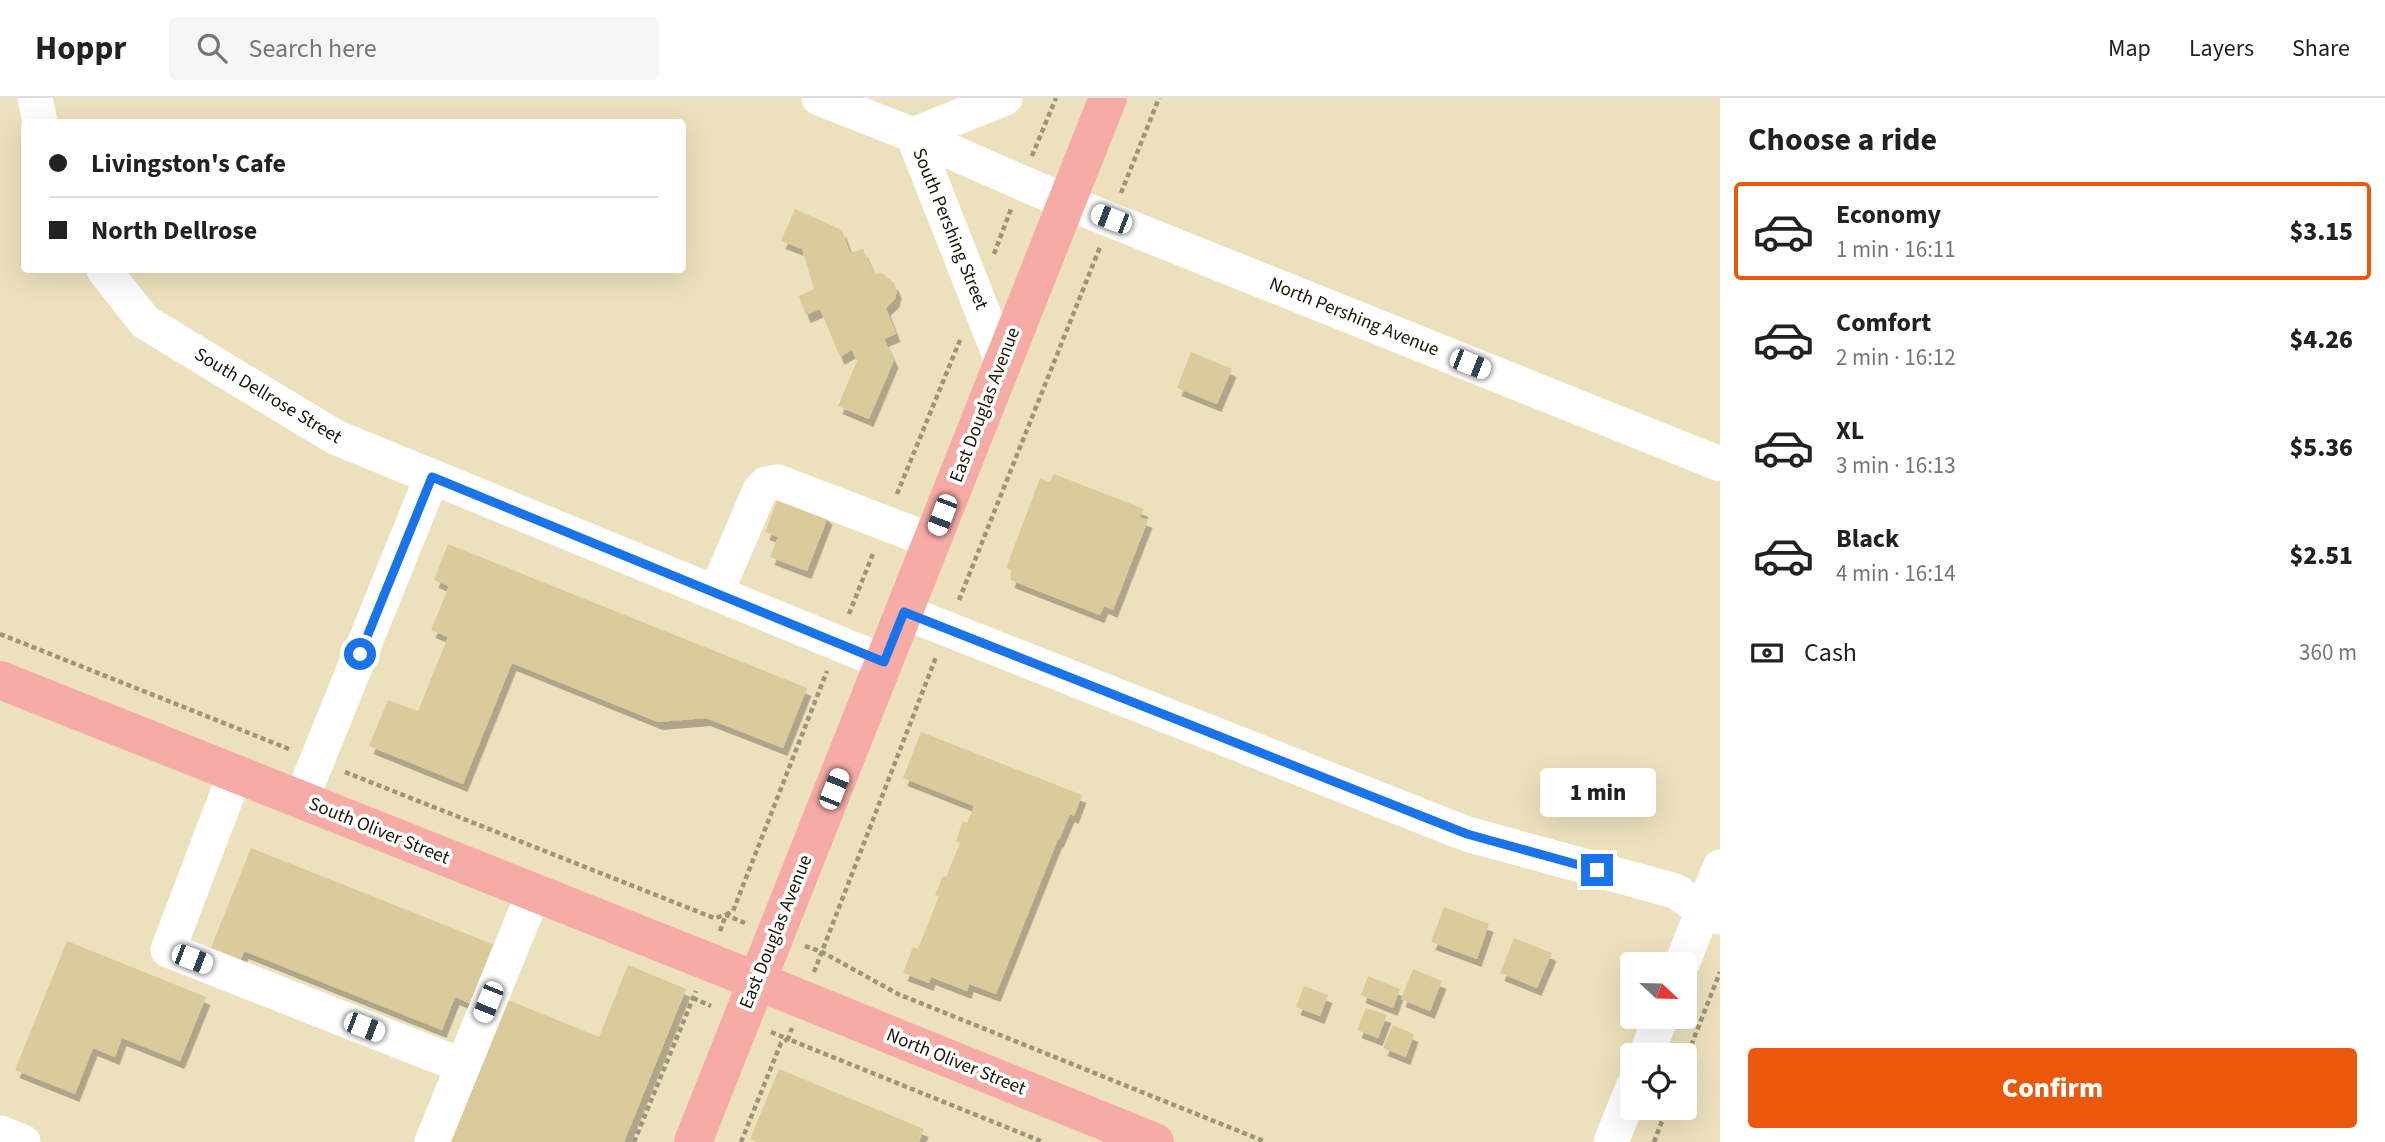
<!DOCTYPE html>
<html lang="en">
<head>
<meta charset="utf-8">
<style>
	:root { --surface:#fff; --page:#f6f6f6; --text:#222; --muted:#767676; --line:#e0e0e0; --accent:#ea580c }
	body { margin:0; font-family:"Source Sans 3",sans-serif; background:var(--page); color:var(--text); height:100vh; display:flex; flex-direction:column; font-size:26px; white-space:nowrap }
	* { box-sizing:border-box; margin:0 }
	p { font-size:23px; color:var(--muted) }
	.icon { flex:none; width:38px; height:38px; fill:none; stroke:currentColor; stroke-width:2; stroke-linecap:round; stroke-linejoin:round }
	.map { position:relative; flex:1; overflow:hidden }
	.drawer { display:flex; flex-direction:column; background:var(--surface); width:665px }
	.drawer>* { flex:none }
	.hud { position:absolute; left:21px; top:21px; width:665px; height:154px; border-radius:7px; box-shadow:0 7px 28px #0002; display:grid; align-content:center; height:154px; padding:0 28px; background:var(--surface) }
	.needle { width:46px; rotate:112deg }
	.controls { position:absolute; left:1620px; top:854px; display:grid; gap:14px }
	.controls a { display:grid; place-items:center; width:77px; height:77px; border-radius:7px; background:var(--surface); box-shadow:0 7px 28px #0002; font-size:35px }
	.end { position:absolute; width:32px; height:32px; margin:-16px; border:9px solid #1a73e8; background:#fff; box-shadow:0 0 0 4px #fff }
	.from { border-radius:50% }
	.bubble { position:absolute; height:49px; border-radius:7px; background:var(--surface); box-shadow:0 7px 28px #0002; font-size:23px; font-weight:800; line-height:49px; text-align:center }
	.car { position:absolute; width:21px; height:42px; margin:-21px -10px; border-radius:9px; box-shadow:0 0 5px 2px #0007; background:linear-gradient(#fff 24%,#345 0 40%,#fff 0 76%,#345 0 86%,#fff 0) }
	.hud b { display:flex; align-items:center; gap:24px; height:66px; font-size:26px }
	.hud b+b { border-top:2px solid var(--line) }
	.hud i { width:18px; height:18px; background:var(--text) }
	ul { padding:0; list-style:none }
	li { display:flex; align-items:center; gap:21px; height:98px; margin:0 14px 10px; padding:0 14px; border:4px solid transparent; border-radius:7px }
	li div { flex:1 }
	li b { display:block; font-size:26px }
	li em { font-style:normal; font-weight:800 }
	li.current { border-color:var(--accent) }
	li>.icon { width:63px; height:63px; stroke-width:1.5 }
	h2 { padding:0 28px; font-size:32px; line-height:84px }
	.pay { display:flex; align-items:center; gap:18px; height:77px; padding:0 28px; font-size:26px }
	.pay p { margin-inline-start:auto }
	.primary-button { display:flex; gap:14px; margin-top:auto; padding:14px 28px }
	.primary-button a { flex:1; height:80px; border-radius:7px; background:var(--accent); color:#fff; font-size:28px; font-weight:800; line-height:80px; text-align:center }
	header { display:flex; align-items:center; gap:42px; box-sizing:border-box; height:98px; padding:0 35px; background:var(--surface); border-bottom:2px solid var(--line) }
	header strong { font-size:33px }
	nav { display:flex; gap:38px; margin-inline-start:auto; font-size:24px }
	.search { width:490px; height:63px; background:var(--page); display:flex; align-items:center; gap:18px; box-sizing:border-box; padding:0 24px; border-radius:7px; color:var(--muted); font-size:26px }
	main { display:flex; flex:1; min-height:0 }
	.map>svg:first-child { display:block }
	.building { fill:#dbcb9b; filter:url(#shadow) }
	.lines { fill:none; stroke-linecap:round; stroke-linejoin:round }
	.path { stroke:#9d9579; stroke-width:4.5; stroke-dasharray:5 3.5; stroke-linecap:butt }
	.minor { stroke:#fff; stroke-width:35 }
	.major { stroke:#f7aba6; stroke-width:38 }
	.route { stroke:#1a73e8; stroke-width:9 }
	.labels { text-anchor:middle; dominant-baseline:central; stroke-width:7; stroke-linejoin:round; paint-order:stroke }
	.street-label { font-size:19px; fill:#1a1608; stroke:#fff }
</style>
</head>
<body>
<header>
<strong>Hoppr</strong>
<div class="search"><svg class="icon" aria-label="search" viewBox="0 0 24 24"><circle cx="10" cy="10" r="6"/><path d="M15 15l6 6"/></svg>Search here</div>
<nav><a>Map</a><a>Layers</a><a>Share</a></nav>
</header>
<main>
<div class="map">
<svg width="1720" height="1044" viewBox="0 0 1720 1044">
	<defs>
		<filter id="shadow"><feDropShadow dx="4.5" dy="8" stdDeviation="0" flood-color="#0004"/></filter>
	</defs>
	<rect width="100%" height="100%" fill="#ede1bd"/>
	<path class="building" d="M795,111l47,21 8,23 13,-4 11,25 8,-1 12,10 3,8 -2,8 -9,9 10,26 -12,5 10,21 -25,59 -31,-13 19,-45 -5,-11 -12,7 -20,-48 -14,6 -7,-19 15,-7 -12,-40 -21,-8z
		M1191,254l41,17 -15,35 -40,-16z
		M1054,376l90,35 -4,8 8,3 -35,90 -9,-4 -4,9 -90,-35 3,-9 -7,-3 34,-90 10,4z
		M786,379l42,40 -21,54 -37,-14 8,-20 -13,-5z
		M448,446l359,144 -24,60 -77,-30 -48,4 -146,-59 -49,121 -94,-38 19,-46 30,11 30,-74 -17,-7 18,-44 -15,-6z
		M921,634l161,63 -8,21 -4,-2 -11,26 -1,-1 -62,155 -27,-10 -2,7 -36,-14 -2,6 -26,-10 10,-26 5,2 21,-53 -4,-1 8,-19 3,1 14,-34 -4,-2 7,-20 4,2 7,-17 -71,-28z
		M251,750l244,97 -24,59 -16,-7 -13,33 -198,-79 -4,11 -30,-12z
		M1444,809l45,17 -12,35 -46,-17z
		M1514,840l38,15 -15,35 -37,-15z
		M67,843l139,56 -26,64 -58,-23 -7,19 -22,-9 -18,46 -60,-24z
		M628,867l58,24 -62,153h-180l59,-144 96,39z
		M1413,871l29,12 -12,30 -29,-12z
		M1368,878l32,13 -7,19 -32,-13z
		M1304,888l24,9 -8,21 -24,-9z
		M1366,910l21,7 -9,23 -21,-8z
		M1393,927l21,9 -8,23 -23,-9z
		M779,971l145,60 -5,13h-163l-6,-3z"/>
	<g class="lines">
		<path class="path" d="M1032,58l24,-58
			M1121,95l38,-95
			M994,156l17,-45
			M897,396l63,-154
			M959,502l141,-353
			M849,516l25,-63
			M0,536l289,115
			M345,674l369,146 12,-3 19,8
			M720,833l6,-16 7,-4 94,-240
			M805,848l17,6 76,42 368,148
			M814,874l122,-315
			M693,900l18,8
			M771,934l17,7 4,-11
			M1685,963l35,-89
			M634,1044l62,-151
			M741,1044l40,-99 7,-4 255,103
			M1654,1044l13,-34"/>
		<path class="minor" d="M35,0l5,24
			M819,0l94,37 153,67 654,262
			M104,172l41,52 190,115 549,225
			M1002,263l-89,-226 92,-37
			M716,495l44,-103 6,-6 12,-2 154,59
			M904,514l563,222 208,57 28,19 17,7
			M235,676l-67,176 295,116
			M301,702l131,-323
			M1682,866l38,-97
			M1646,957l15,-38
			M0,1035l23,9
			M432,1044l102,-250
			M1611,1044l22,-55"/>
		<path class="major" d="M0,582l757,301 398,161
			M693,1044l415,-1044"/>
	</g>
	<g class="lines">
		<path class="route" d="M360,556l72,-177 452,185 20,-50 563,222 130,36"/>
	</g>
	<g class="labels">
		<g class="street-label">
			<text transform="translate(950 131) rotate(68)">South Pershing Street</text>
			<text transform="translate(1354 219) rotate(22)">North Pershing Avenue</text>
			<text transform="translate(268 298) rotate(31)">South Dellrose Street</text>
			<text transform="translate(985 307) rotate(-69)">East Douglas Avenue</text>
			<text transform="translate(379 733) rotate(22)">South Oliver Street</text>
			<text transform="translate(776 834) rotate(-68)">East Douglas Avenue</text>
			<text transform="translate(956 964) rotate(22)">North Oliver Street</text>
		</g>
	</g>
</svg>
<div class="controls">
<a><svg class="needle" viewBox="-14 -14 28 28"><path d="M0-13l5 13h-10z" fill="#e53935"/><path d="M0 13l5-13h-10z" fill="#767676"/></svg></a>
<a><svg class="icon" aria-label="locate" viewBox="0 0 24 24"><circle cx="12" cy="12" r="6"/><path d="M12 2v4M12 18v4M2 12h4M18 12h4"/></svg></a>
</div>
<i class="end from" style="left:360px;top:556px"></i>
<i class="end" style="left:1597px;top:772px"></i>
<div class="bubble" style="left:1540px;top:670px;width:116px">1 min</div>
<i class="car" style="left:1111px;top:121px;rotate:291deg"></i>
<i class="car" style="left:1470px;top:266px;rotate:112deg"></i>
<i class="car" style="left:942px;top:417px;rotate:201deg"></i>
<i class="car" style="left:834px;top:691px;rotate:22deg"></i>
<i class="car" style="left:192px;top:861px;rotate:111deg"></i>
<i class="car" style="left:488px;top:904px;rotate:202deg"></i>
<i class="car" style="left:364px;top:929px;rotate:111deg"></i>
<div class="hud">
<b><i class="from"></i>Livingston's Cafe</b>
<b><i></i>North Dellrose</b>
</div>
</div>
<section class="drawer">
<h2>Choose a ride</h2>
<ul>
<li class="current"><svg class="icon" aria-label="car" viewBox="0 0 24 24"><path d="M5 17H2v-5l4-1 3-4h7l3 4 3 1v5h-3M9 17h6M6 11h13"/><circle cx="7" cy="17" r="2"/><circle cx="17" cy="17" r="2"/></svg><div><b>Economy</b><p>1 min · 16:11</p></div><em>$3.15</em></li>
<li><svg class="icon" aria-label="car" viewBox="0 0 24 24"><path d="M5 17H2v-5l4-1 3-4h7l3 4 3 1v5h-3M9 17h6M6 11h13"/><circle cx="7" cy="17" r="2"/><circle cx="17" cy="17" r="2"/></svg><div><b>Comfort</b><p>2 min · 16:12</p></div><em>$4.26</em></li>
<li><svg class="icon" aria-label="car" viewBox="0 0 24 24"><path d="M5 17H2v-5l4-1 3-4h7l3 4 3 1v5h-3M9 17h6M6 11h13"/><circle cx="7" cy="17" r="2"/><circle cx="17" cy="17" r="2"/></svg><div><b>XL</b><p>3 min · 16:13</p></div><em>$5.36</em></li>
<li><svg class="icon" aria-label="car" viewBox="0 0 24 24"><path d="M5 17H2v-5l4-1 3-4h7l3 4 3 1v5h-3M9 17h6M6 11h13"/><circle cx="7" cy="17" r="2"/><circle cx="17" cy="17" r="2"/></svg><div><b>Black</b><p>4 min · 16:14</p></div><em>$2.51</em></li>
</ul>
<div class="pay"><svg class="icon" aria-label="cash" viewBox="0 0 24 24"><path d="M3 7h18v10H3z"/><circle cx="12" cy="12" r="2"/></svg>Cash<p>360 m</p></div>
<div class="primary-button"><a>Confirm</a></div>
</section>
</main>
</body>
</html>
